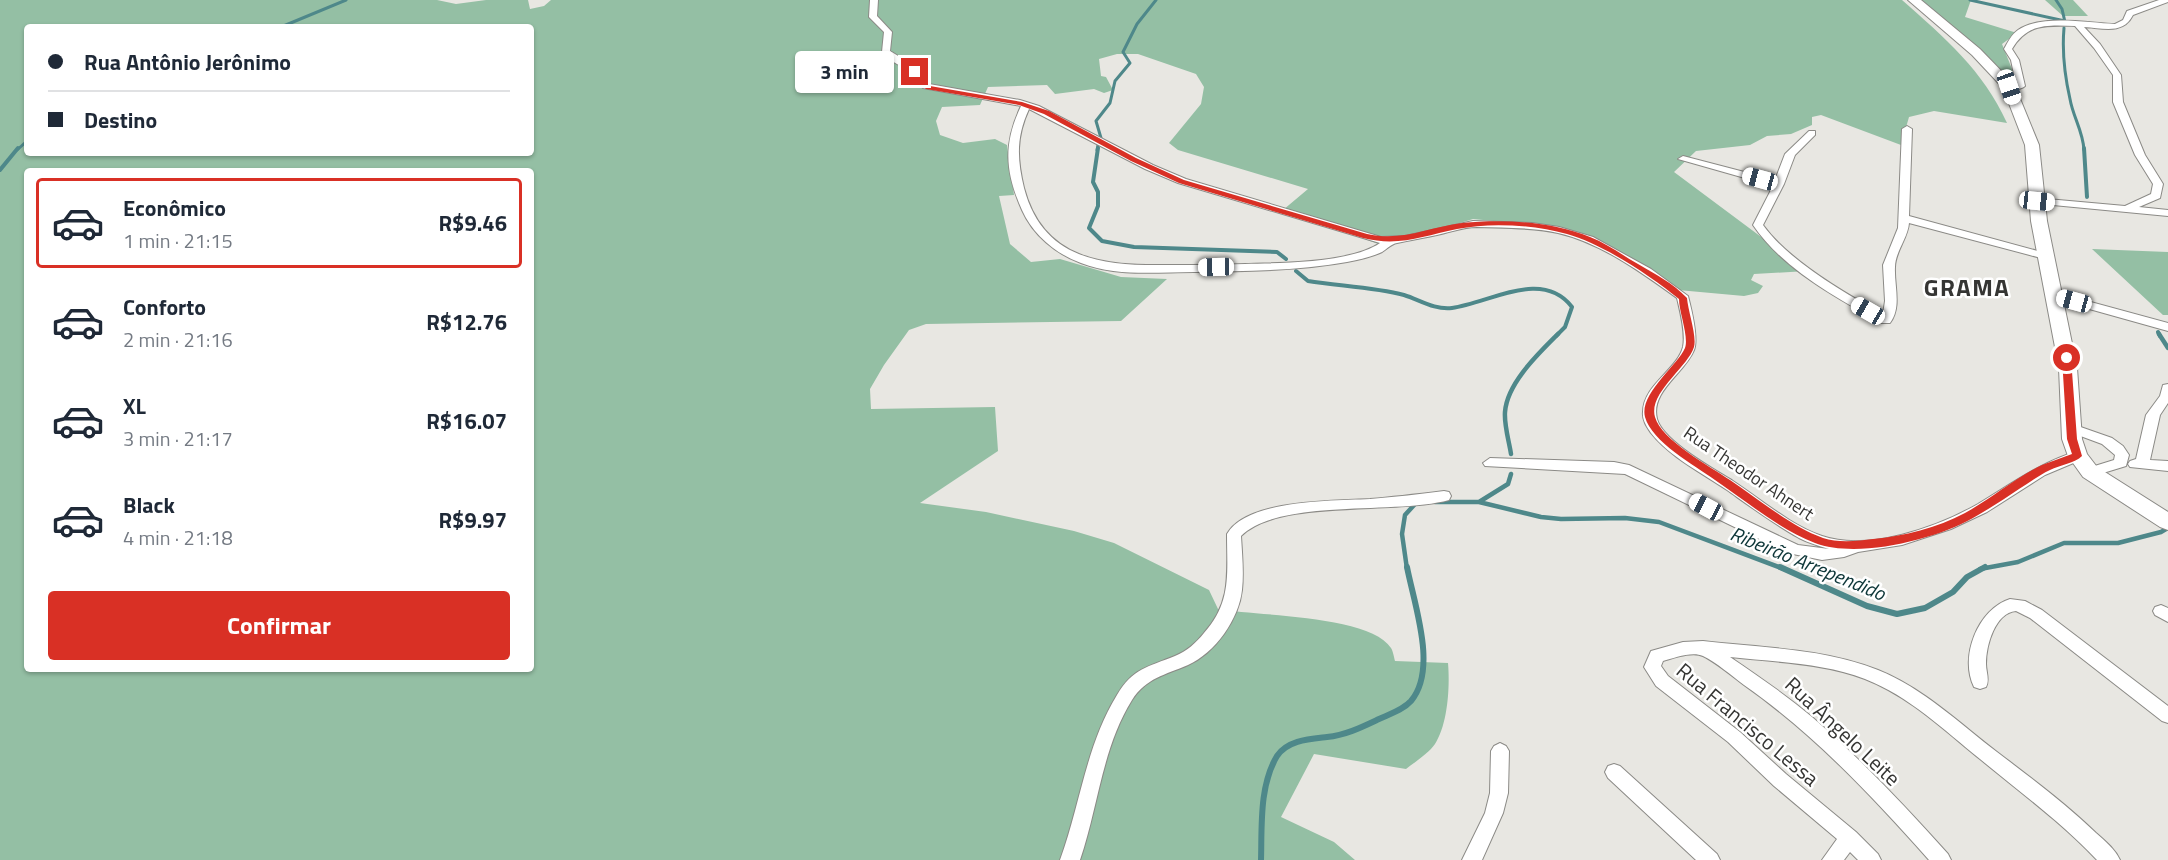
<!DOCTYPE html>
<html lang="pt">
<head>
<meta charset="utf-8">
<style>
	:root { --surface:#fff; --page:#f2f2f3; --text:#1f2937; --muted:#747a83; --line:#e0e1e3; --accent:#d93025 }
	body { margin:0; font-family:"Titillium Web",sans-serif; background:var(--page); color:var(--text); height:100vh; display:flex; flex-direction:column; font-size:22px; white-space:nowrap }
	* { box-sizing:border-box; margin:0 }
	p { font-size:20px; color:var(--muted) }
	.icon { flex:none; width:33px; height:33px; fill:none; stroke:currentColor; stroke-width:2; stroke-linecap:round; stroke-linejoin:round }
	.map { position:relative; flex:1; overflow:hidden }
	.panel { position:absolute; left:24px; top:168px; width:510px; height:504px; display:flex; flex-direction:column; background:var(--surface); border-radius:6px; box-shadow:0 2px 4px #0004 }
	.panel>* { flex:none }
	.top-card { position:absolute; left:24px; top:24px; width:510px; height:132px; border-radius:6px; box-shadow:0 2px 4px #0004; display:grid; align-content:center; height:132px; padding:0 24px; background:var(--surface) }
	.end { position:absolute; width:27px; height:27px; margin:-14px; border:8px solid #d93025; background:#fff; box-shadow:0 0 0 3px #fff }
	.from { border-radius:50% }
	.bubble { position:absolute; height:42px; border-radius:6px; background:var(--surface); box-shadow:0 2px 4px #0004; font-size:20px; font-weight:700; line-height:42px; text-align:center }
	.car { position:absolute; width:18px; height:36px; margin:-18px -9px; border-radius:8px; box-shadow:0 0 4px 2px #0007; background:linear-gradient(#fff 24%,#345 0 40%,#fff 0 76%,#345 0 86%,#fff 0) }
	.top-card b { display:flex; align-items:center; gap:21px; height:57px; font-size:22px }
	.top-card b+b { border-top:2px solid var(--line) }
	.top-card i { width:15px; height:15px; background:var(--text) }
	ul { padding:10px 0 0; list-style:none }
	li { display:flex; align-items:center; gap:18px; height:90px; margin:0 12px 9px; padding:0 12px; border:3px solid transparent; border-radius:6px }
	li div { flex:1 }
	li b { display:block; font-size:22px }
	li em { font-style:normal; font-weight:700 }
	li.active { border-color:var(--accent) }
	li>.icon { width:54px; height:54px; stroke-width:1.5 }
	.cta { display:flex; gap:12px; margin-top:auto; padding:12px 24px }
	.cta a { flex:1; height:69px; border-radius:6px; background:var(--accent); color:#fff; font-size:24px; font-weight:700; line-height:69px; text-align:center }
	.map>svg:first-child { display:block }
	.green { fill:#94bfa4; fill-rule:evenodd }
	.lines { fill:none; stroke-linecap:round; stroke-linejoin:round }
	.stream-far3 { stroke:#4e888a; stroke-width:3 }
	.stream-far2 { stroke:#4e888a; stroke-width:4 }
	.stream-far1 { stroke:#4e888a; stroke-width:4.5 }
	.stream { stroke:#4e888a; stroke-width:6 }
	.street-casing { stroke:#8b8a86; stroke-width:2 }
	.secondary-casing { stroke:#8b8a86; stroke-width:2 }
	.street { fill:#fff; fill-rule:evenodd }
	.secondary { fill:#fff; fill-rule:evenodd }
	.route { fill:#d93025 }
	.labels { text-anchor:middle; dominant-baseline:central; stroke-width:5; stroke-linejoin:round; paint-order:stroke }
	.street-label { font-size:18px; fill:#353533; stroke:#fff }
	.water-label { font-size:20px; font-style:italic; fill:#0d3638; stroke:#fff }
	.near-street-label { font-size:21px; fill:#353533; stroke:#fff }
	.district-label { font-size:24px; font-weight:bold; letter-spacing:1.5px; fill:#353533; stroke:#fff }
</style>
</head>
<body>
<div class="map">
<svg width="2168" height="860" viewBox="0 0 2168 860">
	<rect width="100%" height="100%" fill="#e8e7e2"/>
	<path class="green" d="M0,0h437l19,4 30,-4h42l2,9 14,-3 7,-6h1351c43,38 81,70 105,123l-73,-12 -25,6 -8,28 -80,-30 -9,2v8l-21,9 -24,2 -17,9 -54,6 -22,21 133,99 -53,3 -3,6 12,6 -5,7 -14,3 -66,-6 -64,-38 -41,-21 -9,-3 -91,-9 -89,27 -101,-36 25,-21 -130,-39 -9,-7 32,-39 3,-17 -8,-13 -58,-20h-21l-18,5 2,17 5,1 7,13 -9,3 -10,-4 -39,5 -8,-9 -59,2 -8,18 -38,2 -6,14 4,14 23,8 32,-4 12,6 7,50 -15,1 11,48 21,18 29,-3 61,18 46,2 -46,42 -195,3 -17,6 -25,35 -14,24 1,20 124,-2 3,44 -78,52 66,9 88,19 40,12 95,47 9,19c38,7 152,6 173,39 2,3 3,9 4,13l53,2c2,23 0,61 -13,81 -6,9 -20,18 -29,25l-92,-15 -33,63 53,25 21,18h-1355zM27,27h504v126h-504zM27,171h504v498h-504z
		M1916,0h55l-6,17 52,16 -15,11 10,25 5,22 -4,2z
		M2045,0h28l15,16h-25z
		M2092,249l76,3v63h-5z"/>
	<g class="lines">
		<path class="stream-far3" d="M1970,0l95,21
			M2056,0l6,9 3,13
			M281,27l65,-27
			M2064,28c-2,23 1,49 6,71 3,18 13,32 14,51
			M1101,138l-5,-17 14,-18 5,-22 15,-18 -7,-11 14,-28 19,-24
			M17,150l10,-9
			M1097,150l1,-5"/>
		<path class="stream-far2" d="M1098,148l-5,34 5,10v14l-9,22 13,13 32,6 143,5 9,7
			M2084,148l3,49
			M0,170l18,-22
			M1296,271l12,10c31,5 66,6 96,14 16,5 30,15 48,13 38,-5 90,-40 120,-1l-7,20 -9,9
			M2158,332l2,4"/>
		<path class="stream-far1" d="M2159,334l9,14
			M1511,454c-2,-13 -7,-29 -6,-42 2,-29 34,-59 53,-78
			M1435,502h44l62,15 20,2 64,-1 34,4 125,47
			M1479,502l29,-18 3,-10
			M1407,569l-5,-35 3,-19 10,-11
			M1980,569l38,-7 46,-19h54l43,-11 7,-4"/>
		<path class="stream" d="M1780,567l87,39 30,8 28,-6 28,-16 14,-15 18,-10
			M1261,860c1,-33 -2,-74 16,-104 11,-16 33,-17 50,-19 19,-2 35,-10 52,-18 11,-5 24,-9 32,-18 27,-32 3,-97 -4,-134"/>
		<g class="street-casing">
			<path id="street" d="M870,0h8l-1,16 15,16 -2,19 23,14 16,19 91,16 19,6 114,59 33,14 195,58 24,-1 68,-15 59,2 27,4 34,10 58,32 37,27c3,12 11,42 6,54 -9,23 -44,41 -37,69 6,22 57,50 76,62 29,19 57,44 89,55 46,16 116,-9 156,-32 33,-20 63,-42 100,-53l7,5 -2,3 -38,16 -58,37 -36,17 -49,16 -44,7 -14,5 -22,3 -34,-7 -163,-79 -140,-8 -2,-3 7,-5 124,4 15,3 169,80 31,4c-10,-3 -20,-6 -30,-11 -25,-14 -48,-31 -72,-48 -25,-17 -57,-33 -76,-57 -4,-6 -9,-13 -8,-21 0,-27 34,-42 40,-65 3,-14 -3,-36 -6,-49 -36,-26 -76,-55 -119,-65 -26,-6 -55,-5 -81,-6 -13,0 -27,5 -40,8 -13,3 -27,5 -40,8 -6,1 -10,6 -15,9 -10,5 -24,8 -35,10 -50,9 -103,9 -153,10 -37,0 -77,5 -113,-9 -25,-9 -48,-28 -59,-53 -17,-38 -19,-66 -1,-104l-98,-18 -14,-17 -24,-14 -3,-5 2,-20 -15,-15zM1029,109l116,60 33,14 202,60c-29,20 -99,20 -135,21 -26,1 -52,1 -78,1 -62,1 -124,-4 -143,-77 -7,-29 -8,-51 5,-79z
				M2159,0h9v2l-35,13c-10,20 -30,13 -49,12l16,17 21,31 2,27 22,53 18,29 -3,14 -21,9 29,3v6l-136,-13 -1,-2 5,-3 89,8 26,-12 2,-10 -18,-29 -22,-53v-27l-19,-27 -19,-22c-27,-1 -48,-3 -63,23l7,11 6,26c-4,4 -16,5 -20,1l11,-3 -5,-24 -7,-11c4,-7 7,-14 14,-19 22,-16 71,-7 97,-6l8,-4 4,-9z
				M1907,126l5,3 -3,87 140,38v4h-8l-132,-35c-1,15 -14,29 -14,44 -1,19 7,40 -5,56h-8c-46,-25 -100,-55 -129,-98l20,-39 -95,-27 5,-3 92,24 10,-26 24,-23h6v4l-20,20 -11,29 -21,41c26,36 81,68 120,89l2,-13 -2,-36 15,-37 4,-99z
				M2054,292l114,31v8l-118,-33 -2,-2 2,-2z
				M2168,384v19l-8,12 -10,45 18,1v10l-38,-4 -2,-3 2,-3 6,-2 10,-44 14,-19 3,-11z
				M2072,424l40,14 11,8 6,9 -3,11 -36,11 -5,-2 -2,-3 2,-3 29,-9 1,-5 -13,-11 -35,-13 -2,-3 2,-3z
				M1444,491l5,1 2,4 -2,4c-53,15 -170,-2 -208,36 1,18 3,36 1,54 -3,29 -27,63 -54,75 -23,10 -42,13 -56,35 -30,48 -34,108 -52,160h-20c20,-54 26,-115 57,-165 16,-27 31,-28 58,-39 12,-5 21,-13 29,-23 28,-31 23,-60 23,-99 20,-35 107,-33 143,-35 25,-2 50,-5 74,-8z
				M2010,599l15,2 17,9 126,96v17l-6,-2 -132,-103 -14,-7c-21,2 -30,34 -30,53 0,8 4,16 0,23l-6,2 -6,-2c-15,-30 4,-78 36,-88z
				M2161,605l7,3v14l-13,-7 -2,-4 2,-4z
				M1703,641c58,7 120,7 175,29 45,18 81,53 119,82 34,26 68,51 99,81 9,8 19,16 24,27h-23c-36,-38 -77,-68 -117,-101 -36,-29 -71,-63 -115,-80 -42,-16 -90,-17 -135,-22 28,19 56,38 82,60 49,42 93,89 136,137l3,6h-22c-57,-64 -115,-126 -185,-175 -13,-10 -27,-22 -41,-29 -11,-5 -29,2 -40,5l-2,5 7,10 72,56 46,42 70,58 22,22 3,6h-23l-8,-8 -6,8h-22l15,-21 -63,-53 -46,-44 -72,-56 -12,-19 7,-16 32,-9z
				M1500,743l6,3 3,5 -1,42 -5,20 -21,47h-20l23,-47 5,-20 1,-42 3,-5z
				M1614,764l6,2 97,88 3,6h-24l-88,-82 -3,-6 3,-6z"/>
		</g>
		<g class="secondary-casing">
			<path id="secondary" d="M1908,0h13l59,49 34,35 25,61 8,76 30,147 5,71 5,15 10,13 71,45v18l-8,-3 -77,-50 -15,-21 -6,-17 -3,-71 -28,-147 -6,-76 -22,-57 -31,-33z"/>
		</g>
		<use href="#street" class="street"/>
		<use href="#secondary" class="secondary"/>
	</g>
	<path class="route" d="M913,70h5l12,16 92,16 27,9 87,47 48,22 183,54c35,8 62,-7 95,-11 42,-4 89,-2 128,14 16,6 32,18 48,27 17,10 35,19 49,34 1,13 10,38 7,49 -6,20 -46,46 -39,70 6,23 56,50 75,63 28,19 62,47 93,58 15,5 35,3 50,1 31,-3 64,-11 92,-26 26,-14 50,-35 77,-48 10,-4 20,-7 30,-11l-5,-15 -5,-81 5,-3 4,3 6,81 5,17c-7,7 -22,9 -32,14 -11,5 -21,13 -31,19 -15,10 -30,20 -46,29 -39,22 -116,41 -158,25 -36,-14 -69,-42 -100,-63 -21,-15 -63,-38 -70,-63 -6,-23 32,-51 40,-69 4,-11 -6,-36 -6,-49 -28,-23 -78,-56 -112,-65 -33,-9 -76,-12 -110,-5 -34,7 -58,18 -94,9l-184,-55 -48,-22 -87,-47 -25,-9 -93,-16 -6,-4z"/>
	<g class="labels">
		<g class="street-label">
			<text transform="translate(1749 473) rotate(34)">Rua Theodor Ahnert</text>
		</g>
		<g class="water-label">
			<text transform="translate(1808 563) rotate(22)">Ribeirão Arrependido</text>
		</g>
		<g class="near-street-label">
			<text transform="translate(1748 724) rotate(40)">Rua Francisco Lessa</text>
			<text transform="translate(1843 731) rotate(43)">Rua Ângelo Leite</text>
		</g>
		<g class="district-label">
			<text x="1967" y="287">GRAMA</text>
		</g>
	</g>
</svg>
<i class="end from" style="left:2067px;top:358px"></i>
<i class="end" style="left:915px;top:72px"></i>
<div class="bubble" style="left:795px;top:51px;width:99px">3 min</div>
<i class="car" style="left:2009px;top:87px;rotate:161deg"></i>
<i class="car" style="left:1760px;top:179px;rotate:285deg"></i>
<i class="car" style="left:2037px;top:201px;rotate:96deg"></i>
<i class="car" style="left:1216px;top:267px;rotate:269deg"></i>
<i class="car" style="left:2074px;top:301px;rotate:285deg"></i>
<i class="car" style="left:1868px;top:311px;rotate:300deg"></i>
<i class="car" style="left:1706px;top:507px;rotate:298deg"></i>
<div class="top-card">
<b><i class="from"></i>Rua Antônio Jerônimo</b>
<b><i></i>Destino</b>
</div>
<section class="panel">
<ul>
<li class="active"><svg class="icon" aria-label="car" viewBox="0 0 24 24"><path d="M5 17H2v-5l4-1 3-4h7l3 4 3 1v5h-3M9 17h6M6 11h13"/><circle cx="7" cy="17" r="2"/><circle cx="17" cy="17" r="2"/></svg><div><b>Econômico</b><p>1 min · 21:15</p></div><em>R$9.46</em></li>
<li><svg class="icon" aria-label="car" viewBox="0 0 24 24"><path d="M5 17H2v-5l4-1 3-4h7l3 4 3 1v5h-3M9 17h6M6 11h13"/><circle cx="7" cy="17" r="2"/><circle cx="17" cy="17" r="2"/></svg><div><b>Conforto</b><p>2 min · 21:16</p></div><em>R$12.76</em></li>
<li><svg class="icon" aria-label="car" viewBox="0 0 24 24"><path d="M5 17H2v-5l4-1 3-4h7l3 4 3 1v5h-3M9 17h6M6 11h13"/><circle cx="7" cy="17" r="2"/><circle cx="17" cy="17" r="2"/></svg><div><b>XL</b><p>3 min · 21:17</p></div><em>R$16.07</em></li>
<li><svg class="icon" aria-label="car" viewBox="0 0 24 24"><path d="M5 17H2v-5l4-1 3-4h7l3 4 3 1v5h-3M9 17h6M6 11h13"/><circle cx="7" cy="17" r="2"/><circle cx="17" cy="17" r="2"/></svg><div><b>Black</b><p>4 min · 21:18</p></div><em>R$9.97</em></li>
</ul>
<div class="cta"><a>Confirmar</a></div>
</section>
</div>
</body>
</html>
